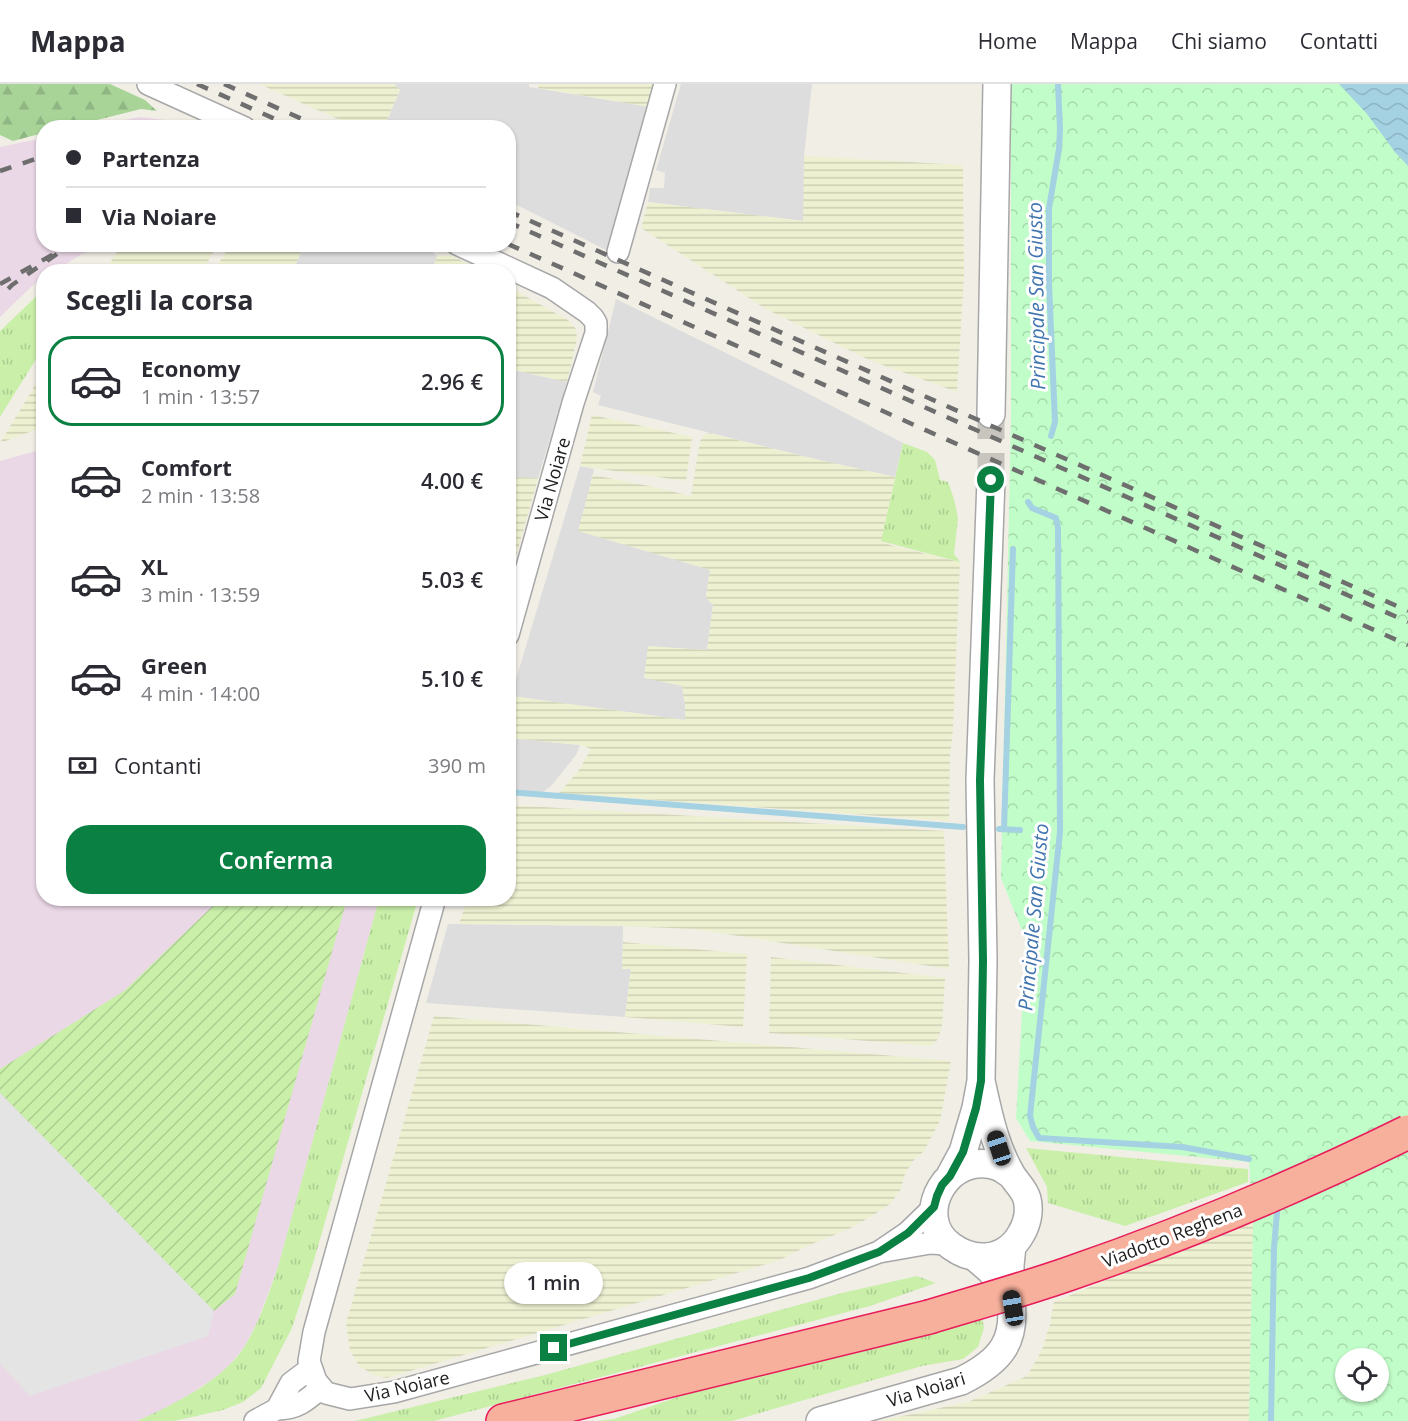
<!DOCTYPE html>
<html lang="it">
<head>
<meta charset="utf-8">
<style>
	:root { --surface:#fff; --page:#f7f7f7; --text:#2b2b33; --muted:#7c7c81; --line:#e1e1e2; --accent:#0b8043 }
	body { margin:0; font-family:"Open Sans",sans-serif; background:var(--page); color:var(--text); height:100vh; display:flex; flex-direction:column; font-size:22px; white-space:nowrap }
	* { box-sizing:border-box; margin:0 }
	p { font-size:20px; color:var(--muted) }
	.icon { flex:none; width:33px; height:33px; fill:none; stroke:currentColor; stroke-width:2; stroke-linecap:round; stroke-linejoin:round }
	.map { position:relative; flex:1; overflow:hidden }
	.sheet { position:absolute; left:36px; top:180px; width:480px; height:642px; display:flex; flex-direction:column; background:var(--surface); border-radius:24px; box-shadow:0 2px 4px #0004 }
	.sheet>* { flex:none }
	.guide { position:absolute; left:36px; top:36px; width:480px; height:132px; border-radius:24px; box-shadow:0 2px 4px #0004; display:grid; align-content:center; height:132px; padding:0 30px; background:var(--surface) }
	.fabs { position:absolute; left:1335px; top:1264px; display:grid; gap:12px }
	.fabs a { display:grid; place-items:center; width:54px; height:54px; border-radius:50%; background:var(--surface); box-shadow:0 2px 4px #0004; font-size:30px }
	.end { position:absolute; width:27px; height:27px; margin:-14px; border:8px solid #0b8043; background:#fff; box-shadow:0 0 0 3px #fff }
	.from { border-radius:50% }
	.bubble { position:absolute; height:42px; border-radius:21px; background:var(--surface); box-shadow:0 2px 4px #0004; font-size:20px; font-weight:600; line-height:42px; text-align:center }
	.car { position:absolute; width:18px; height:36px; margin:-18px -9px; border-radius:8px; box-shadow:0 0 4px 2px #0007; background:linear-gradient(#222 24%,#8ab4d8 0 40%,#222 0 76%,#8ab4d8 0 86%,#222 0) }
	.guide b { display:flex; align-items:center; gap:21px; height:57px; font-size:22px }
	.guide b+b { border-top:2px solid var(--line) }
	.guide i { width:15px; height:15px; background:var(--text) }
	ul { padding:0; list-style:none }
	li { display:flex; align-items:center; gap:18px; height:90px; margin:0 12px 9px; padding:0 18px; border:3px solid transparent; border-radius:24px }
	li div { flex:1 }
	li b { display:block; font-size:22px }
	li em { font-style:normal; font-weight:600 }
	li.active { border-color:var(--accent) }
	li>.icon { width:54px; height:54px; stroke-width:1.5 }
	h2 { padding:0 30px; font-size:27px; line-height:72px }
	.pay { display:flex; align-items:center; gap:15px; height:66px; padding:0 30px; font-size:22px }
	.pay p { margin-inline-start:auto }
	.button { display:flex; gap:12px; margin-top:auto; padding:12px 30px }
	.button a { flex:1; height:69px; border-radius:24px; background:var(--accent); color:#fff; font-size:24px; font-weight:600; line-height:69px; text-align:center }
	header { display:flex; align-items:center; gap:36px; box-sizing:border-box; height:84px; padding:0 30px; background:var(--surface); border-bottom:2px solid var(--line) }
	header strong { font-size:28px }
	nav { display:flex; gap:33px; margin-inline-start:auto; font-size:21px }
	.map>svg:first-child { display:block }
	.residential { fill:#dedddd }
	.industrial { fill:#ebd8e7 }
	.farmland { fill:url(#farmland-rules) }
	.grass { fill:url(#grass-tufts) }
	.forest { fill:url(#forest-firs) }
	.park { fill:url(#park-crowns); fill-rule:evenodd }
	.garden { fill:url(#garden-furrows) }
	.parking { fill:#e4e4e4 }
	.water { fill:url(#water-waves) }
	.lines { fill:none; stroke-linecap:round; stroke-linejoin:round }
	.stream { stroke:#a4d2e2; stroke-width:6 }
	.tertiary-tunnel { stroke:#c7c5be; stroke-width:27; stroke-dasharray:27 14; stroke-linecap:butt }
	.minor-casing { stroke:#a7a7a7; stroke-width:24 }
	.tertiary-casing { stroke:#a7a7a7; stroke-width:30 }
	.trunk-casing { stroke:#e81b5b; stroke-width:36 }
	.minor { stroke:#fff; stroke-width:21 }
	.tertiary { stroke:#fff; stroke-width:27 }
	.trunk { stroke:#f6b09c; stroke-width:33 }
	.rail { stroke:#6e6e6e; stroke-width:4.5; stroke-dasharray:12 12; stroke-linecap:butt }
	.trunk-bridge-casing { stroke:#e81b5b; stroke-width:36; stroke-linecap:butt }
	.trunk-bridge { stroke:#f6b09c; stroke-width:33 }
	.route { stroke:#0b8043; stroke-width:8 }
	.labels { text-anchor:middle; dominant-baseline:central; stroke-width:6; stroke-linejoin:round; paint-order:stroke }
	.street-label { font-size:18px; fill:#202020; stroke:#fff }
	.water-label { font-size:20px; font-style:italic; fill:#4276b0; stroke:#fff }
</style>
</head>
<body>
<header>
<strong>Mappa</strong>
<nav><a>Home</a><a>Mappa</a><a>Chi siamo</a><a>Contatti</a></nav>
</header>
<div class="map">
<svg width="1408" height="1337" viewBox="0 0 1408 1337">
	<defs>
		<pattern id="farmland-rules" width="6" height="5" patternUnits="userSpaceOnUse" patternTransform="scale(1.5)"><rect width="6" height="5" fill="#eef1d1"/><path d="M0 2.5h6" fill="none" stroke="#ccceb3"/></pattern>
		<pattern id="grass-tufts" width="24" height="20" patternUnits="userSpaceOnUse" patternTransform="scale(1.5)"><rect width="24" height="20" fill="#c9efa9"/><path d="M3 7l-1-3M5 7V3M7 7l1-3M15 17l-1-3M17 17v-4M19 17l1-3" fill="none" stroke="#accd91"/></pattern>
		<pattern id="forest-firs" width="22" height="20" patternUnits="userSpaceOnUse" patternTransform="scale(1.5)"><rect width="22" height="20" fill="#a8d498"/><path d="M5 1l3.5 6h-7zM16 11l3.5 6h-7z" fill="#90b683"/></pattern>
		<pattern id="park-crowns" width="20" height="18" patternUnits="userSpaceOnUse" patternTransform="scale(1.5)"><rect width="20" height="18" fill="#c1fdc8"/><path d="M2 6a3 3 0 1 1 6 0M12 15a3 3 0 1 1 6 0" fill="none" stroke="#a6d9ac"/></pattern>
		<pattern id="garden-furrows" width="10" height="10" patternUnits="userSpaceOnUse" patternTransform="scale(1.5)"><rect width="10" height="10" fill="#c9efa9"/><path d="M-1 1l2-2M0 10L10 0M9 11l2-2" fill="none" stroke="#accd91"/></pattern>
		<pattern id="water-waves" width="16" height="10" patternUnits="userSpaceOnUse" patternTransform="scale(1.5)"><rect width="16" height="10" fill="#a4d2e2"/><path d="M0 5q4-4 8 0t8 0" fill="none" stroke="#8db4c2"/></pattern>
	</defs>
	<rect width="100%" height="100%" fill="#f1eee6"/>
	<path class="residential" d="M394,0h135v3l121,20 -40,145 -101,-51 -1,-73h-124l16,-38z
		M681,0h131l-8,72v65l-156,-19 2,-14h14l1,-15 -9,-3z
		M304,161h120l13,11 -5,15h-139z
		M616,215l189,93 98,51 -8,34 -80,-18 -217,-54 3,-9 -8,-4z
		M509,285l58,13 -29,96 -29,-1z
		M580,382l14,3 -15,62 131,39 -4,27 7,8 -6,45 -59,-3 34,39 3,19v15l-174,-24z
		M508,654l72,7 -4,10 -24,30 -12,9h-31z
		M448,840l175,2 -1,43 9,-1 -6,49 -199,-14z"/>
	<path class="industrial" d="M140,33l68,8 8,2h-125z
		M43,54l1,106 62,1 -24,9 -27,17 -11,1 -1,7 -11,7 -32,31v-170z
		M43,365l1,449 335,1 -101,368 -20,53 -13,26 -12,15 -13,13 -46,31 -37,16h-137v-960z"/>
	<path class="farmland" d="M259,0h135l6,6 -16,37 -26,1z
		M539,0h116l-5,23 -112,-19z
		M804,72l159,9 1,111 -7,116 -88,-32 -103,-51 -125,-81 7,-26 155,19z
		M121,161v-1l97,1 -16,26h-97z
		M230,161v-1l74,1 -11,26h-79z
		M437,172h16l27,15h-48z
		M509,203l59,33 8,9 1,10 -10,43 -58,-13z
		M43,288v55l-43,16z
		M592,331l100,22 -6,44 -106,-15z
		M709,349l106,26 80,18 -14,64 9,4 70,17 -7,167 -3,28 -1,64 -390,-28 20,-23 12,-21 -11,-4 -71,-7v-28l2,-14 174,24v-15l-3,-19 -38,-8 4,-32 59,4 6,-45 -7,-8 4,-27 -132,-39 15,-56 61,12 37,9 9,-55 4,-6z
		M509,393l29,1 -29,103 -1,-104z
		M509,721l435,26 5,138 -255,-40 -71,-3 -164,-2 8,-25 41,-1z
		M623,858l124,12 -4,73 -118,-10 6,-48h-9z
		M771,873l174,21 -3,48 -4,13 -7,7 -162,-13z
		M434,932l517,45 -11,60 -16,30 -11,10 -8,13 -4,15 -11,15 -20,13 -21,12 -40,16 -29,15 -393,118 -13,-3 -15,-9 -9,-15 -4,-28z
		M1253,1138l-4,199h-370l89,-19 59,-26 15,-26 8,-26 4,-22 148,-62z"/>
	<path class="grass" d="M43,206v58l-43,69v-86z
		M903,359l24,9 8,8 5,20 8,2 6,17 4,19 -4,36 6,8 -79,-21z
		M379,815h39l-104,361 -22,68 -31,60 -18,14 -20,8 -49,11h-37c36,-16 89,-42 109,-77 14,-24 23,-51 32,-77z
		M1026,1064l222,21v13l-123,44 -77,-23 -1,-16z
		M917,1192l19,7 -66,23 -436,115h-79l190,-46 297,-82z
		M981,1226l3,18 -6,19 -15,12 -41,7 -190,55h-136l18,-2 99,-34z"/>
	<path class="forest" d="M0,0h110l35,16 12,11 -16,-2 -72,18 -25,1 -1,5 -30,8 -13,-6z"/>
	<path class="park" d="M1011,0h397v1337h-159l4,-199 -4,-60 -219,-21 -14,-23 10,-177 -25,-63 10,-459zM1346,1275h32v33h-32z"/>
	<path class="garden" d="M220,815h127l-112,395 -21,17 -214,-218v-24l124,-78z"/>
	<path class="parking" d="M0,1009l214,218 -6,25 -178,60 -30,-32z"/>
	<path class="water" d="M1339,0h69v82l-13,-14 -28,-38z"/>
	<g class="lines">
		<path class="stream" d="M1051,352l4,-14 -6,-139v-75l10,-59 1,-20 -2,-45
			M1028,418l4,6 24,10 2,10 2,304 -30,284 3,11 6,11 143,9 67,12
			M508,708l455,35
			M999,745l21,1
			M1004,745l9,-280
			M1271,1337l3,-173 3,-36"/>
		<path class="tertiary-tunnel" d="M991,396v-66"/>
		<g class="minor-casing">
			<path id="minor" d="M148,0l97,44
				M457,160l95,44 35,24 6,6 3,5v10l-23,70 -65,232
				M618,168l47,-168
				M435,814l-121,434 -5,29 7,20 10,12 24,6 44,-7 415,-114 70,-26
				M934,1123l-27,26 -28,19 51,-9 17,1
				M311,1284l-20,15 -14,26c20,0 29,-8 44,-21
				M255,1337l22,-12"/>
		</g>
		<g class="tertiary-casing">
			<path id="tertiary" d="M991,330l6,-330
				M981,997l2,-120 -3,-181 11,-300
				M950,1092l13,-24 13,-44 5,-27c7,31 13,63 29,91 5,10 14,16 17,27 3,12 0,25 -6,35 -7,13 -21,23 -36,23 -13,1 -23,-3 -34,-11 -41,-30 -2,-98 48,-79 4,2 8,5 11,7
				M976,1174l14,12 20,24v-29l2,-19
				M820,1337l141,-40c41,-20 57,-41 49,-87"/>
		</g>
		<g class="trunk-casing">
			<path id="trunk" d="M503,1337l426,-104"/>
		</g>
		<use href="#minor" class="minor"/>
		<use href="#tertiary" class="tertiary"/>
		<use href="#trunk" class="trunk"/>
		<path class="rail" d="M197,0l98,44
			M224,0l98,44
			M0,87l44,-15
			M508,127l900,400
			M508,138l900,400
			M508,160l900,401
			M0,200l70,-39 -58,40 -12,12"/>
		<g class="trunk-bridge-casing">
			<path id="trunk-bridge" d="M929,1233c46,-14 93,-27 139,-43 117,-40 230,-88 340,-142"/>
		</g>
		<use href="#trunk-bridge" class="trunk-bridge"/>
	</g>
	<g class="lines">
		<path class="route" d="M554,1264l255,-70 70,-26 29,-19 26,-26 3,-11 5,-11 8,-9 13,-24 13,-44 5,-27 2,-120 -3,-181 11,-300"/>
	</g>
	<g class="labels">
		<g class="street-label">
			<text transform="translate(552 395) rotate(-74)">Via Noiare</text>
			<text transform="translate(1172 1151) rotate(-21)">Viadotto Reghena</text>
			<text transform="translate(407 1302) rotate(-13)">Via Noiare</text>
			<text transform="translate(926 1305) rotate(-17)">Via Noiari</text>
		</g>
		<g class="water-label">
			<text transform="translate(1036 212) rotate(-91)">Principale San Giusto</text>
			<text transform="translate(1033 833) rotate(-85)">Principale San Giusto</text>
		</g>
	</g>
</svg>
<div class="fabs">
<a><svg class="icon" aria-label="locate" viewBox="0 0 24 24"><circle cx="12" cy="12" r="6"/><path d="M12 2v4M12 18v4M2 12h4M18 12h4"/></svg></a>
</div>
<i class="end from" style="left:991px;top:396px"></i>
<i class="end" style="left:554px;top:1264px"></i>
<div class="bubble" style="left:504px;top:1178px;width:99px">1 min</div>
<i class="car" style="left:999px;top:1064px;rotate:342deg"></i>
<i class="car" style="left:1013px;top:1224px;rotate:351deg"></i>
<div class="guide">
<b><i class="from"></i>Partenza</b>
<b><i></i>Via Noiare</b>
</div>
<section class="sheet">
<h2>Scegli la corsa</h2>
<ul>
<li class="active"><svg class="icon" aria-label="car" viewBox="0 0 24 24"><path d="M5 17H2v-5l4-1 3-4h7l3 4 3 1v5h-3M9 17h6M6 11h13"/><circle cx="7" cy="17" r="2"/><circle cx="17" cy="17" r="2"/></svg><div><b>Economy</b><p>1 min · 13:57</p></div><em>2.96 €</em></li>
<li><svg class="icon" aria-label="car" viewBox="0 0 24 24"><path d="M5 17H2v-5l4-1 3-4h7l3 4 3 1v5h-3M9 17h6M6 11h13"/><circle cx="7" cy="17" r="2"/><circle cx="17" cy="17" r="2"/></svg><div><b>Comfort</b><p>2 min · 13:58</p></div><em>4.00 €</em></li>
<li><svg class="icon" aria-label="car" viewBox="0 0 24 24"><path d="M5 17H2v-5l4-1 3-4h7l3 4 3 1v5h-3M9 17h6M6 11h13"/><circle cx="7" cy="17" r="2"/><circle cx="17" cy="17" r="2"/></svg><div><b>XL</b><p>3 min · 13:59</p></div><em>5.03 €</em></li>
<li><svg class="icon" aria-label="car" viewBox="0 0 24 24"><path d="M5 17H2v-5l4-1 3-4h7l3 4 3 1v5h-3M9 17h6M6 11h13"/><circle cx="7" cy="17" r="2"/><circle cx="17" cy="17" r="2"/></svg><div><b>Green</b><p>4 min · 14:00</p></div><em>5.10 €</em></li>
</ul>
<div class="pay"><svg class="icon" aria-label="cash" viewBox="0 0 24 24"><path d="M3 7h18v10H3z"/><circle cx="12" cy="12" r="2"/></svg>Contanti<p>390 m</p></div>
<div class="button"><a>Conferma</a></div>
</section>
</div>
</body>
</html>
